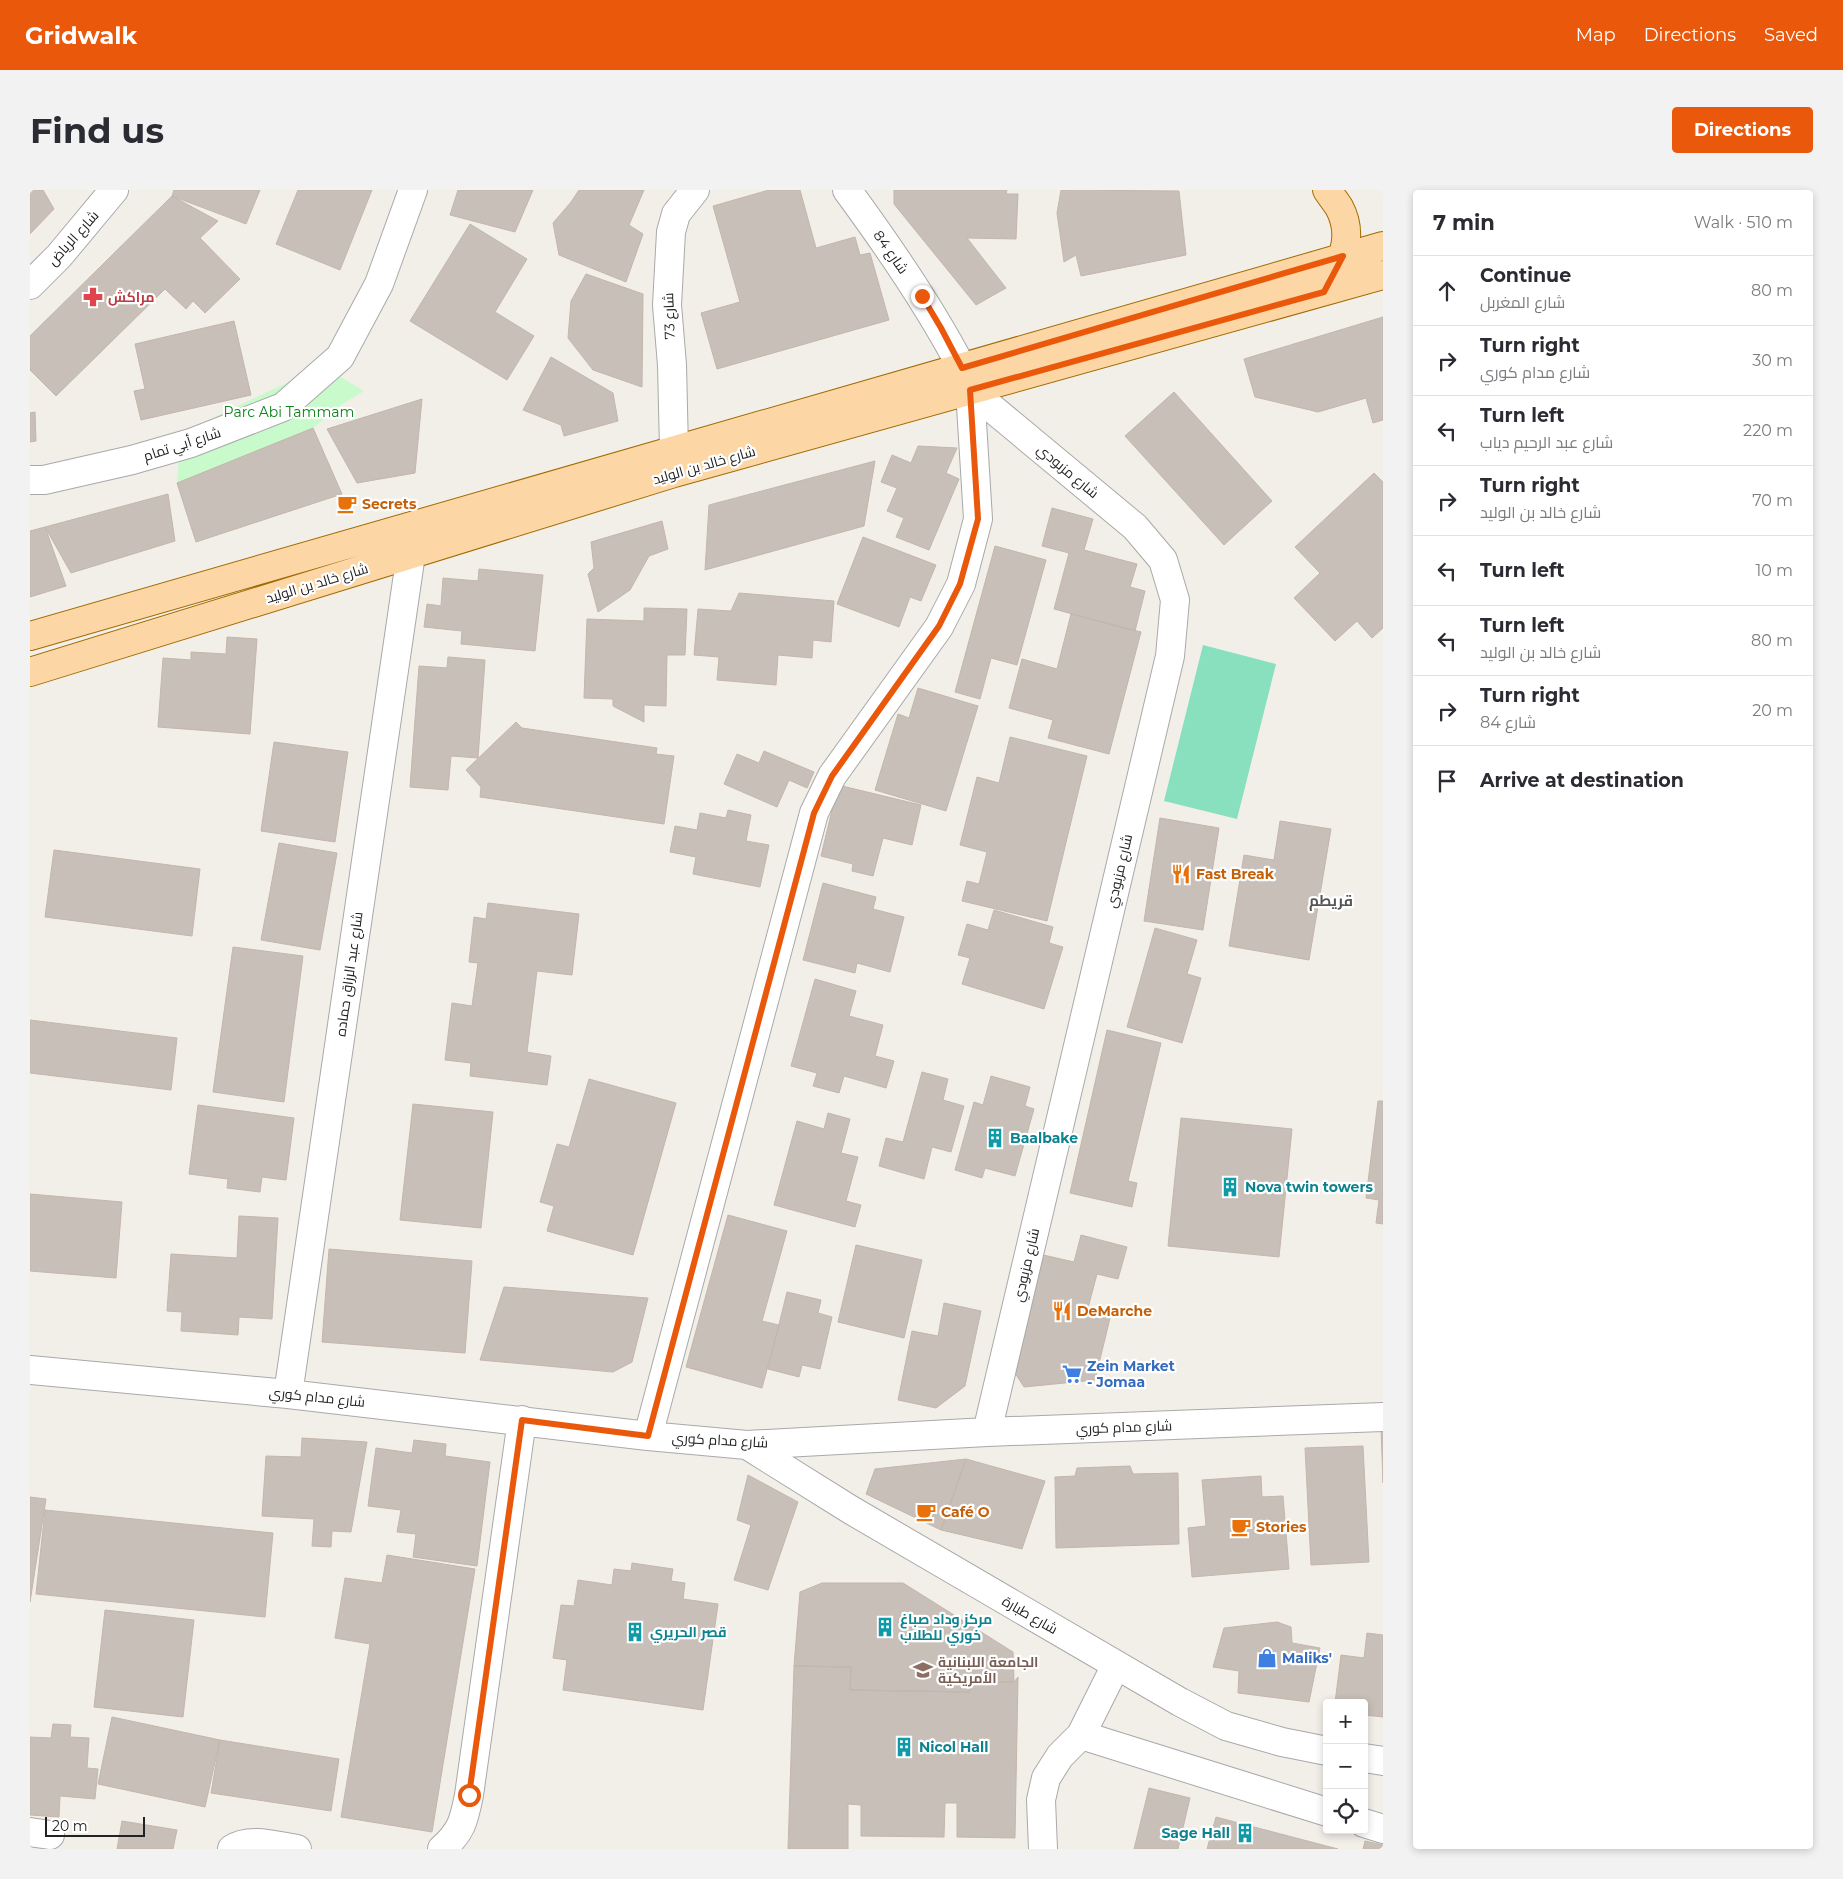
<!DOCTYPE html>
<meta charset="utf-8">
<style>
body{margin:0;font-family:Montserrat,Cairo,sans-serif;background:#f2f2f3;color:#2b2b33}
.controls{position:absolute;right:15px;bottom:15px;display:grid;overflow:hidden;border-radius:5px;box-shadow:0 2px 8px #0003}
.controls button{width:45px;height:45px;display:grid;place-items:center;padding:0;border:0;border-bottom:1px solid #e1e1e2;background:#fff;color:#2b2b33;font:25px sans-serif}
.scale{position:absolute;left:15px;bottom:12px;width:100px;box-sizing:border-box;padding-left:5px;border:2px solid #222;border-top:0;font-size:14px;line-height:18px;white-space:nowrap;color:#222;-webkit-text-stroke:4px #fff;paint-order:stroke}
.stop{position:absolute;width:15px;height:15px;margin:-11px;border:4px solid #ea580c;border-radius:50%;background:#fff}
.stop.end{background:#ea580c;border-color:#fff;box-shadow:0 1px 5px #0008}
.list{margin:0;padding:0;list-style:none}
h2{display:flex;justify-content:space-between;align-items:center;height:65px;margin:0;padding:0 20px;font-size:21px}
h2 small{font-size:16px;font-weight:400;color:#7c7c81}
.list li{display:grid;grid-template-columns:32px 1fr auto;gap:15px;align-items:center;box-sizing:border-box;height:70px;padding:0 20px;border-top:1px solid #e1e1e2}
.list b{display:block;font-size:19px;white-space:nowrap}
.list p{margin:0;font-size:16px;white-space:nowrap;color:#7c7c81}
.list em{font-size:16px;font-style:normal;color:#7c7c81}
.icon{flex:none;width:28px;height:28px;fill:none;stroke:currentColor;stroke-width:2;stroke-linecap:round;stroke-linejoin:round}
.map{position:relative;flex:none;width:1353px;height:1659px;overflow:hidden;border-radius:5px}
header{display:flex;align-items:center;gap:30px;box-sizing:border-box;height:70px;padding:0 25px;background:#ea580c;color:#fff}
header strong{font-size:24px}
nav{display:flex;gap:28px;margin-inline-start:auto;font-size:18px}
.intro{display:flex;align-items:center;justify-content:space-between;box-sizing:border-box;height:120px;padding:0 30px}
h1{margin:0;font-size:35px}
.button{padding:12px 22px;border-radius:5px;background:#ea580c;color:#fff;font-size:18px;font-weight:700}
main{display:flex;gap:30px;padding:0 30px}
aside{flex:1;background:#fff;border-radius:5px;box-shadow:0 2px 8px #0003}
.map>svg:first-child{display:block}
.park{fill:#c8facc}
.pitch{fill:#88e0be}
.building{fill:#c7bfb8;stroke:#c4b6ab}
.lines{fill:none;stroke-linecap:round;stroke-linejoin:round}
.minor-casing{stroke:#a9a9a9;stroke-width:30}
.major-casing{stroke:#a06b00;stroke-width:30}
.minor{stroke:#fff;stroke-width:28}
.major{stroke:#fcd6a4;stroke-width:28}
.route{stroke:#ea580c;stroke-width:6}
.labels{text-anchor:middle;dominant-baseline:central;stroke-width:4.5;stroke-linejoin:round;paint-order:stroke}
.street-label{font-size:14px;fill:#222;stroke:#fff}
.health-label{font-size:14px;font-weight:bold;fill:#be3a42;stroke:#fff;text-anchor:start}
.park-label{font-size:14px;fill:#0c8416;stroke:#fff}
.food-label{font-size:14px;font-weight:bold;fill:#c56008;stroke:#fff;text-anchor:start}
.culture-label{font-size:14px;font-weight:bold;fill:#0d838f;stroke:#fff;text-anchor:start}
.shop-label{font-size:14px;font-weight:bold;fill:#366cbe;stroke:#fff;text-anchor:start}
.education-label{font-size:14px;font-weight:bold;fill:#785e54;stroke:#fff;text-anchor:start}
.neighbourhood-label{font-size:15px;font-weight:bold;fill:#555;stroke:#fff}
</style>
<header>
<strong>Gridwalk</strong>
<nav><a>Map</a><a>Directions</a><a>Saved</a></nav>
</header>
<div class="intro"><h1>Find us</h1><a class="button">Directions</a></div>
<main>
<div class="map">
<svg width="1353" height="1659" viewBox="0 0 1353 1659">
<rect width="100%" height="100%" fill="#f2efe9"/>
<path class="park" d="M292 176 334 201 311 215 277 243 147 293 151 243Z"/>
<path class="pitch" d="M1173 455 1246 474 1207 629 1134 611Z"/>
<path class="building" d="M0 0H13L24 19 0 44Z
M144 0H230L216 34 142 6Z
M268 0H342L310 80 246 54Z
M428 0H503L485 42 420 25Z
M549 0H614L599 35 613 44 596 92 529 65 523 33 541 12Z
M739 0H770L786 58 825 47 830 65 840 63 859 130 687 179 671 123 710 112 683 16Z
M864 0H977L976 4H988L986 49 937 48 976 98 946 115 864 14Z
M1031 0 1149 1 1156 65 1051 86 1046 65 1034 72 1027 23Z
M142 6 188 31 170 48 210 89 175 123 163 111 156 119 135 99 26 206 0 180V146Z
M440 34 497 69 465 122 504 146 477 190 380 131Z
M556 84 613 104 612 197 563 180 538 148 541 111Z
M1353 127V230L1343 233 1336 208 1288 222 1225 207 1214 169Z
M204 131 221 205 111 230 104 201 115 199 105 154Z
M521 167 583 203 588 231 534 246 531 235 493 220Z
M1144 202 1242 311 1194 355 1095 246Z
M392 209 385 283 327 293 297 239Z
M5 222 6 251 0 252V223Z
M283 238 312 304 166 352 147 293Z
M888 256 927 258 916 283 929 289 899 360 866 347 874 328 857 321 867 298 851 292 862 265 881 273Z
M845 271 834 336 675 380 679 315Z
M1344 283 1353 292V438L1342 448 1327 431 1305 451 1264 408 1290 383 1265 357Z
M138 304 145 351 41 383 15 337Z
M1022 318 1063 329 1054 360 1107 374 1100 397 1115 401 1105 441 1024 419 1039 363 1012 356Z
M632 331 638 359 619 366 600 400 568 422 558 384 564 378 561 352Z
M15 337 36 396 0 407V341Z
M833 347 906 375 891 411 880 407 869 437 807 414Z
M965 356 1016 370 987 475 961 468 950 509 925 502Z
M449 379 513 385 505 461 431 454 432 441 394 437 397 414 411 416 413 388 448 391Z
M709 403 804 411 801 452 783 450 782 468 748 465 746 495 687 490 689 467 664 465 668 419 701 421Z
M614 418 657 419 655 465H637L636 516 614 515V532L583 516V509L554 508 557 429 614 431Z
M1041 424 1111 442 1079 564 1018 548 1023 530 979 518 992 469 1027 479Z
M197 447 227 449 220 544 128 537 133 468 161 470V462L196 464Z
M418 467 455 470 448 568 421 566 418 600 380 597 389 476 417 478Z
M888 498 948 516 916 621 845 600 868 524 879 528Z
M486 532 492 538 627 558 626 564 644 566 634 634 450 607 451 597 436 580Z
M980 547 1057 566 1017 731 932 711 937 691 949 694 957 662 930 655 947 587 969 593Z
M244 552 318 562 305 652 231 641Z
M734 561 784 582 777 598 759 590 747 617 694 594 707 564 729 573Z
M808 595 891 615 882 655 853 648 843 686 822 681 823 674 791 666Z
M698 620 721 625 716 651 739 655 730 697 663 684 666 667 640 662 645 636 667 640 670 623 696 628Z
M1130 628 1189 638 1173 740 1114 731Z
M1250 631 1301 639 1279 770 1199 756 1214 665 1244 670Z
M249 653 307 663 290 760 231 750Z
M24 660 170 679 162 746 15 727Z
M793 693 846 707 843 719 874 727 860 782 827 773 825 783 773 770Z
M458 713 549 724 542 785 507 781 497 862 521 866 517 895 440 886 441 873 415 870 422 813 442 816 448 773 439 772 444 727 456 729Z
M964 720 1023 737 1019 753 1033 757 1014 819 932 794 940 768 928 765 937 734 958 740Z
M1125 738 1167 750 1157 784 1171 788 1152 853 1097 837Z
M203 757 273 766 254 912 183 902Z
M785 789 826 801 819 826 853 835 845 866 864 871 856 898 814 886 809 903 783 896 787 883 761 876Z
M0 830 147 848 141 900 0 883Z
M1077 840 1131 853 1098 991 1107 993 1102 1017 1040 1003Z
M892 882 918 889 913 910 934 916 921 962 902 957 894 989 849 976 856 948 873 952Z
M961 886 1000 897 995 916 1004 919 985 986 955 978 952 988 925 980 944 912 953 915Z
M559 889 646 913 603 1065 517 1041 524 1016 510 1012 527 954 539 957Z
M1348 911H1353V1034L1346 1033 1349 1010 1336 1008Z
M383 914 463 922 451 1038 370 1030Z
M168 915 264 928 256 990 232 987 230 1002 197 998 198 989 159 984Z
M798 923 820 929 811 963 828 967 816 1011 831 1015 825 1037 744 1015 767 931 794 939Z
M1151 928 1262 939 1249 1067 1138 1056Z
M0 1004 92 1012 86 1088 0 1081Z
M698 1025 757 1041 732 1131 749 1135 732 1198 656 1177Z
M209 1026 248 1028 242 1129 209 1127 208 1145 151 1141 152 1122 137 1121 141 1064 207 1068Z
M1051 1045 1097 1057 1088 1089 1067 1084 1058 1118 1081 1124 1065 1190 994 1197 981 1177 1009 1064 1044 1072Z
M826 1055 892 1070 874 1148 808 1132Z
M299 1059 442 1071 435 1163 292 1152Z
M474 1097 618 1108 602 1172 583 1182 450 1170Z
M757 1102 791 1110 788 1123 802 1127 790 1179 772 1175 769 1187 738 1179Z
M914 1113 951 1121 935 1196 906 1218 868 1210 882 1141 908 1146Z
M1351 1238H1353V1293Z
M272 1248 337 1252 321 1342 302 1341 301 1357 282 1356 284 1329 232 1326 236 1266 271 1267Z
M384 1250 416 1254 415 1266 460 1272 447 1376 383 1367 386 1344 367 1342 371 1320 338 1316 346 1258 382 1263Z
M1333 1256 1339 1372 1281 1375 1275 1258Z
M936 1269 911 1340 836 1304 845 1279Z
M936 1269 1015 1291 992 1359 911 1340Z
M1100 1276 1103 1284 1148 1283 1149 1354 1026 1358 1025 1287 1045 1286 1047 1278Z
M718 1285 768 1312 738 1400 704 1390 721 1335 707 1330Z
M1231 1286 1232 1307 1253 1306 1259 1379 1162 1387 1158 1338 1176 1336 1172 1290Z
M0 1307 16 1309 0 1412Z
M15 1320 243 1343 235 1427 6 1404Z
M357 1365 445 1379 402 1642 311 1627 340 1454 305 1448 315 1388 352 1393Z
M602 1373 643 1379 641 1391 655 1393 653 1409 688 1414 673 1520 533 1500 537 1470 523 1468 531 1415 544 1416 548 1390 582 1395 584 1379 601 1381Z
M792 1393H873L983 1462 984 1492H940V1502L820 1500 821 1477 764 1476 770 1402Z
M75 1420 164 1430 153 1527 64 1517Z
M1247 1432 1261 1437 1262 1453 1290 1458 1279 1512 1208 1503 1209 1481 1183 1477 1194 1438Z
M1337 1443 1353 1445V1527L1334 1525V1513H1305L1311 1465 1334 1468Z
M764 1476 821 1477 820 1500 940 1502V1492H984L988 1487 985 1648 927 1647V1613H915L914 1647 831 1646V1615L818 1614V1659H758Z
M82 1527 190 1550 175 1617 68 1594Z
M23 1534 41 1535 40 1547 59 1548 57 1578 68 1579 65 1609 30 1606 29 1627 0 1625V1547L21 1548Z
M190 1550 309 1569 301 1621 181 1603Z
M1119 1598 1160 1608 1148 1659H1104Z
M1186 1627 1308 1659H1177Z
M92 1631 147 1640 143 1659H87Z
M1335 1651 1353 1655V1659H1333Z"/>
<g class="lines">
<defs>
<path id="minor" d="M817 0C859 57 899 115 932 178
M0 95 29 66 84 0
M940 200 1105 337 1133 370 1145 410 1140 466 957 1242
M644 259 642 175 637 115 641 42 646 24 665 0
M0 290H14L102 270 161 253 253 217 310 167 349 94 383 0
M0 1180 258 1204 618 1246 717 1255 957 1242 1353 1227
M258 1204 381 364
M618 1246 784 623 802 586 909 437 931 394 948 329 940 200
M717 1255 821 1320 1150 1512 1196 1536 1252 1552 1297 1561
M1051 1545 1297 1622
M1334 1568 1353 1571
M1334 1633 1353 1639
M0 1642 20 1645
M202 1659C220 1647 247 1656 267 1659
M412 1659C432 1641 434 1630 439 1605L492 1230
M1013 1659 1011 1610 1016 1588 1030 1566 1051 1545 1086 1475"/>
<path id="major" d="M1297 0C1301 6 1305 11 1309 17 1321 39 1317 60 1306 81
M0 446 1353 56
M0 482 644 283 1353 85"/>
</defs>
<use href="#minor" class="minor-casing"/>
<use href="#major" class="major-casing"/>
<use href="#minor" class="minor"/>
<use href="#major" class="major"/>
</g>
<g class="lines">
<path class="route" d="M439 1605 492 1230 618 1246 784 623 802 586 909 436 930 394 948 329 940 200 1294 102 1313 66 932 178 911 138 892 106"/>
</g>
<defs>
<symbol id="pharmacy-bare" viewBox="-9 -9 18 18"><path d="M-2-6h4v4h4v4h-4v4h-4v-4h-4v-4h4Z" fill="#e0444e" stroke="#fff" stroke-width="2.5" paint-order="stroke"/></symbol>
<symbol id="cafe-bare" viewBox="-9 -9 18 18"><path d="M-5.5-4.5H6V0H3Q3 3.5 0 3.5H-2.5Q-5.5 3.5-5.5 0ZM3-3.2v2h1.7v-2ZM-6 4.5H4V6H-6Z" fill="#e8710a" stroke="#fff" stroke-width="2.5" paint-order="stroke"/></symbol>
<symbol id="restaurant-bare" viewBox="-9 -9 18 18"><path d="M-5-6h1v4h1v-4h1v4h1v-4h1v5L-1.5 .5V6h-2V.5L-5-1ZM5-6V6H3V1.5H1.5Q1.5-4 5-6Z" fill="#e8710a" stroke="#fff" stroke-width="2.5" paint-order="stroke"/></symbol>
<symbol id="building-bare" viewBox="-9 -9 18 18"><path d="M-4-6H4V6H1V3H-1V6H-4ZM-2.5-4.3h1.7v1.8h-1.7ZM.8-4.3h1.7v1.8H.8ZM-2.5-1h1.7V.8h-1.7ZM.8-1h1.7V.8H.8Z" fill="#0f9aa8" stroke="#fff" stroke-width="2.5" paint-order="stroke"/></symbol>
<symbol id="supermarket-bare" viewBox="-9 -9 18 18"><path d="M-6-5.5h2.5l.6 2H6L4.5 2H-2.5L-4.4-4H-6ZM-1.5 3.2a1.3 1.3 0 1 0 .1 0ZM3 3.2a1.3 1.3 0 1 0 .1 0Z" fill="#3f7fe0" stroke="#fff" stroke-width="2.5" paint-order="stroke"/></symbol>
<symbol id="shop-bare" viewBox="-9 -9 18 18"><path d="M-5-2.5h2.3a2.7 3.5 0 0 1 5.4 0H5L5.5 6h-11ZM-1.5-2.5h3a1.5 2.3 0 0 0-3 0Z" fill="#3f7fe0" stroke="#fff" stroke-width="2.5" paint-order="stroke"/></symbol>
<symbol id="university-bare" viewBox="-9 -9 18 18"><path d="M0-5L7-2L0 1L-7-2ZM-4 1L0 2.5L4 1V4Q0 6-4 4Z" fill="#8d6e63" stroke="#fff" stroke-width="2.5" paint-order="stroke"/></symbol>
</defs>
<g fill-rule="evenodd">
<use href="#pharmacy-bare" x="49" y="93" width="28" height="28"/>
<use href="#cafe-bare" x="303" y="300" width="28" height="28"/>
<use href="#restaurant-bare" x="1137" y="670" width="28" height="28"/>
<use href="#building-bare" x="951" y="934" width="28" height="28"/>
<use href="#building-bare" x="1186" y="983" width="28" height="28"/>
<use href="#restaurant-bare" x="1018" y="1107" width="28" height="28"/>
<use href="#supermarket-bare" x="1028" y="1170" width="28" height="28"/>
<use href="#cafe-bare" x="882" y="1308" width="28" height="28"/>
<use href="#cafe-bare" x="1197" y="1323" width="28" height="28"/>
<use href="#building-bare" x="841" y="1423" width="28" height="28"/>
<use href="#building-bare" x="591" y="1428" width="28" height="28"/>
<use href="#shop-bare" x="1223" y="1454" width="28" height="28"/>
<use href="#university-bare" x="879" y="1466" width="28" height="28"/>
<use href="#building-bare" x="860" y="1543" width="28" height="28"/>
<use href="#building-bare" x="1201" y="1629" width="28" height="28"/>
</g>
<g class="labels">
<g class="street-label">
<text transform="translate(43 48) rotate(-48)">شارع الرياض</text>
<text transform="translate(861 62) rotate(55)">شارع 84</text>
<text transform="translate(639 126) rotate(-92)">شارع 73</text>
<text transform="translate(152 254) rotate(-18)">شارع أبي تمام</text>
<text transform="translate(674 275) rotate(-16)">شارع خالد بن الوليد</text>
<text transform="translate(1038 281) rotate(40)">شارع مزبودي</text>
<text transform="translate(287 393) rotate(-17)">شارع خالد بن الوليد</text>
<text transform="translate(1089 681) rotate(-77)">شارع مزبودي</text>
<text transform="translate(319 784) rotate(-82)">شارع عبد الرزاق حماده</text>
<text transform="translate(996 1075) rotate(-77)">شارع مزبودي</text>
<text transform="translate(287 1207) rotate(6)">شارع مدام كوري</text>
<text transform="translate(1094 1237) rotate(-2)">شارع مدام كوري</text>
<text transform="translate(690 1250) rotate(3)">شارع مدام كوري</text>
<text transform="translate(1000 1425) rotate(30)">شارع طبارة</text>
</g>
<g class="health-label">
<text x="78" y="107">مراكش</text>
</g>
<g class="park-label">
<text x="259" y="222">Parc Abi Tammam</text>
</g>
<g class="food-label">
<text x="332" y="314">Secrets</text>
<text x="1166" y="684">Fast Break</text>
<text x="1047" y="1121">DeMarche</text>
<text x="911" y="1322">Café O</text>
<text x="1226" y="1337">Stories</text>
</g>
<g class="culture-label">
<text x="980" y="948">Baalbake</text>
<text x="1215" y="997">Nova twin towers</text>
<text x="870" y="1429">مركز وداد صباغ<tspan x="870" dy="16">خوري للطلاب</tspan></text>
<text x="620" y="1442">قصر الحريري</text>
<text x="889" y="1557">Nicol Hall</text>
<text x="1200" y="1643" text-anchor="end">Sage Hall</text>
</g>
<g class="shop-label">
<text x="1057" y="1176">Zein Market<tspan x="1057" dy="16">- Jomaa</tspan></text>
<text x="1252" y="1468">Maliks'</text>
</g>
<g class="education-label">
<text x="908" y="1472">الجامعة اللبنانية<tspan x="908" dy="16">الأمريكية</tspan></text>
</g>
<g class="neighbourhood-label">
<text x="1301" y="710">قريطم</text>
</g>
</g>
</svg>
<div class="controls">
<button>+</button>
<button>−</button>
<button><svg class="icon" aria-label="locate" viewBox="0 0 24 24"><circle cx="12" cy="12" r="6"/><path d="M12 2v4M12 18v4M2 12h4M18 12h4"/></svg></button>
</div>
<div class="scale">20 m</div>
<div class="stop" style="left:439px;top:1605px"></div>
<div class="stop end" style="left:892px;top:106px"></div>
</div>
<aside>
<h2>7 min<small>Walk · 510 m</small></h2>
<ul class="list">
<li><svg class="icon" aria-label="ahead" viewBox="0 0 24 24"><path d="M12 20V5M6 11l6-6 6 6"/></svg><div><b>Continue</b><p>شارع المغربل</p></div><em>80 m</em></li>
<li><svg class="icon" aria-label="right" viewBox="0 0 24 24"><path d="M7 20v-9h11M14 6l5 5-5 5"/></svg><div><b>Turn right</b><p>شارع مدام كوري</p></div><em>30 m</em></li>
<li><svg class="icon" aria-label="left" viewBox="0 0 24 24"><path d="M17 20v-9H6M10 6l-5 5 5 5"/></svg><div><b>Turn left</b><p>شارع عبد الرحيم دياب</p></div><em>220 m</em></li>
<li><svg class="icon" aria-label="right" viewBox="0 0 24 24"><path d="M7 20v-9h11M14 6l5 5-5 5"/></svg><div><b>Turn right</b><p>شارع خالد بن الوليد</p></div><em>70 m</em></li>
<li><svg class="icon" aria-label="left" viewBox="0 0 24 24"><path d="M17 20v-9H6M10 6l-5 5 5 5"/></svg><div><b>Turn left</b></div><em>10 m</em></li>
<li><svg class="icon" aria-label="left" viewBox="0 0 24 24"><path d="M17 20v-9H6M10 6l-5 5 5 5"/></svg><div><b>Turn left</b><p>شارع خالد بن الوليد</p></div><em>80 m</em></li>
<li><svg class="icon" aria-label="right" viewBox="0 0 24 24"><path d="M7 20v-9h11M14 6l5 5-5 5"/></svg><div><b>Turn right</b><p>شارع 84</p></div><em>20 m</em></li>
<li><svg class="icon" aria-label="arrive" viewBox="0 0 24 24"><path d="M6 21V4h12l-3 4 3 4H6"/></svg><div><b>Arrive at destination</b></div></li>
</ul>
</aside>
</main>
